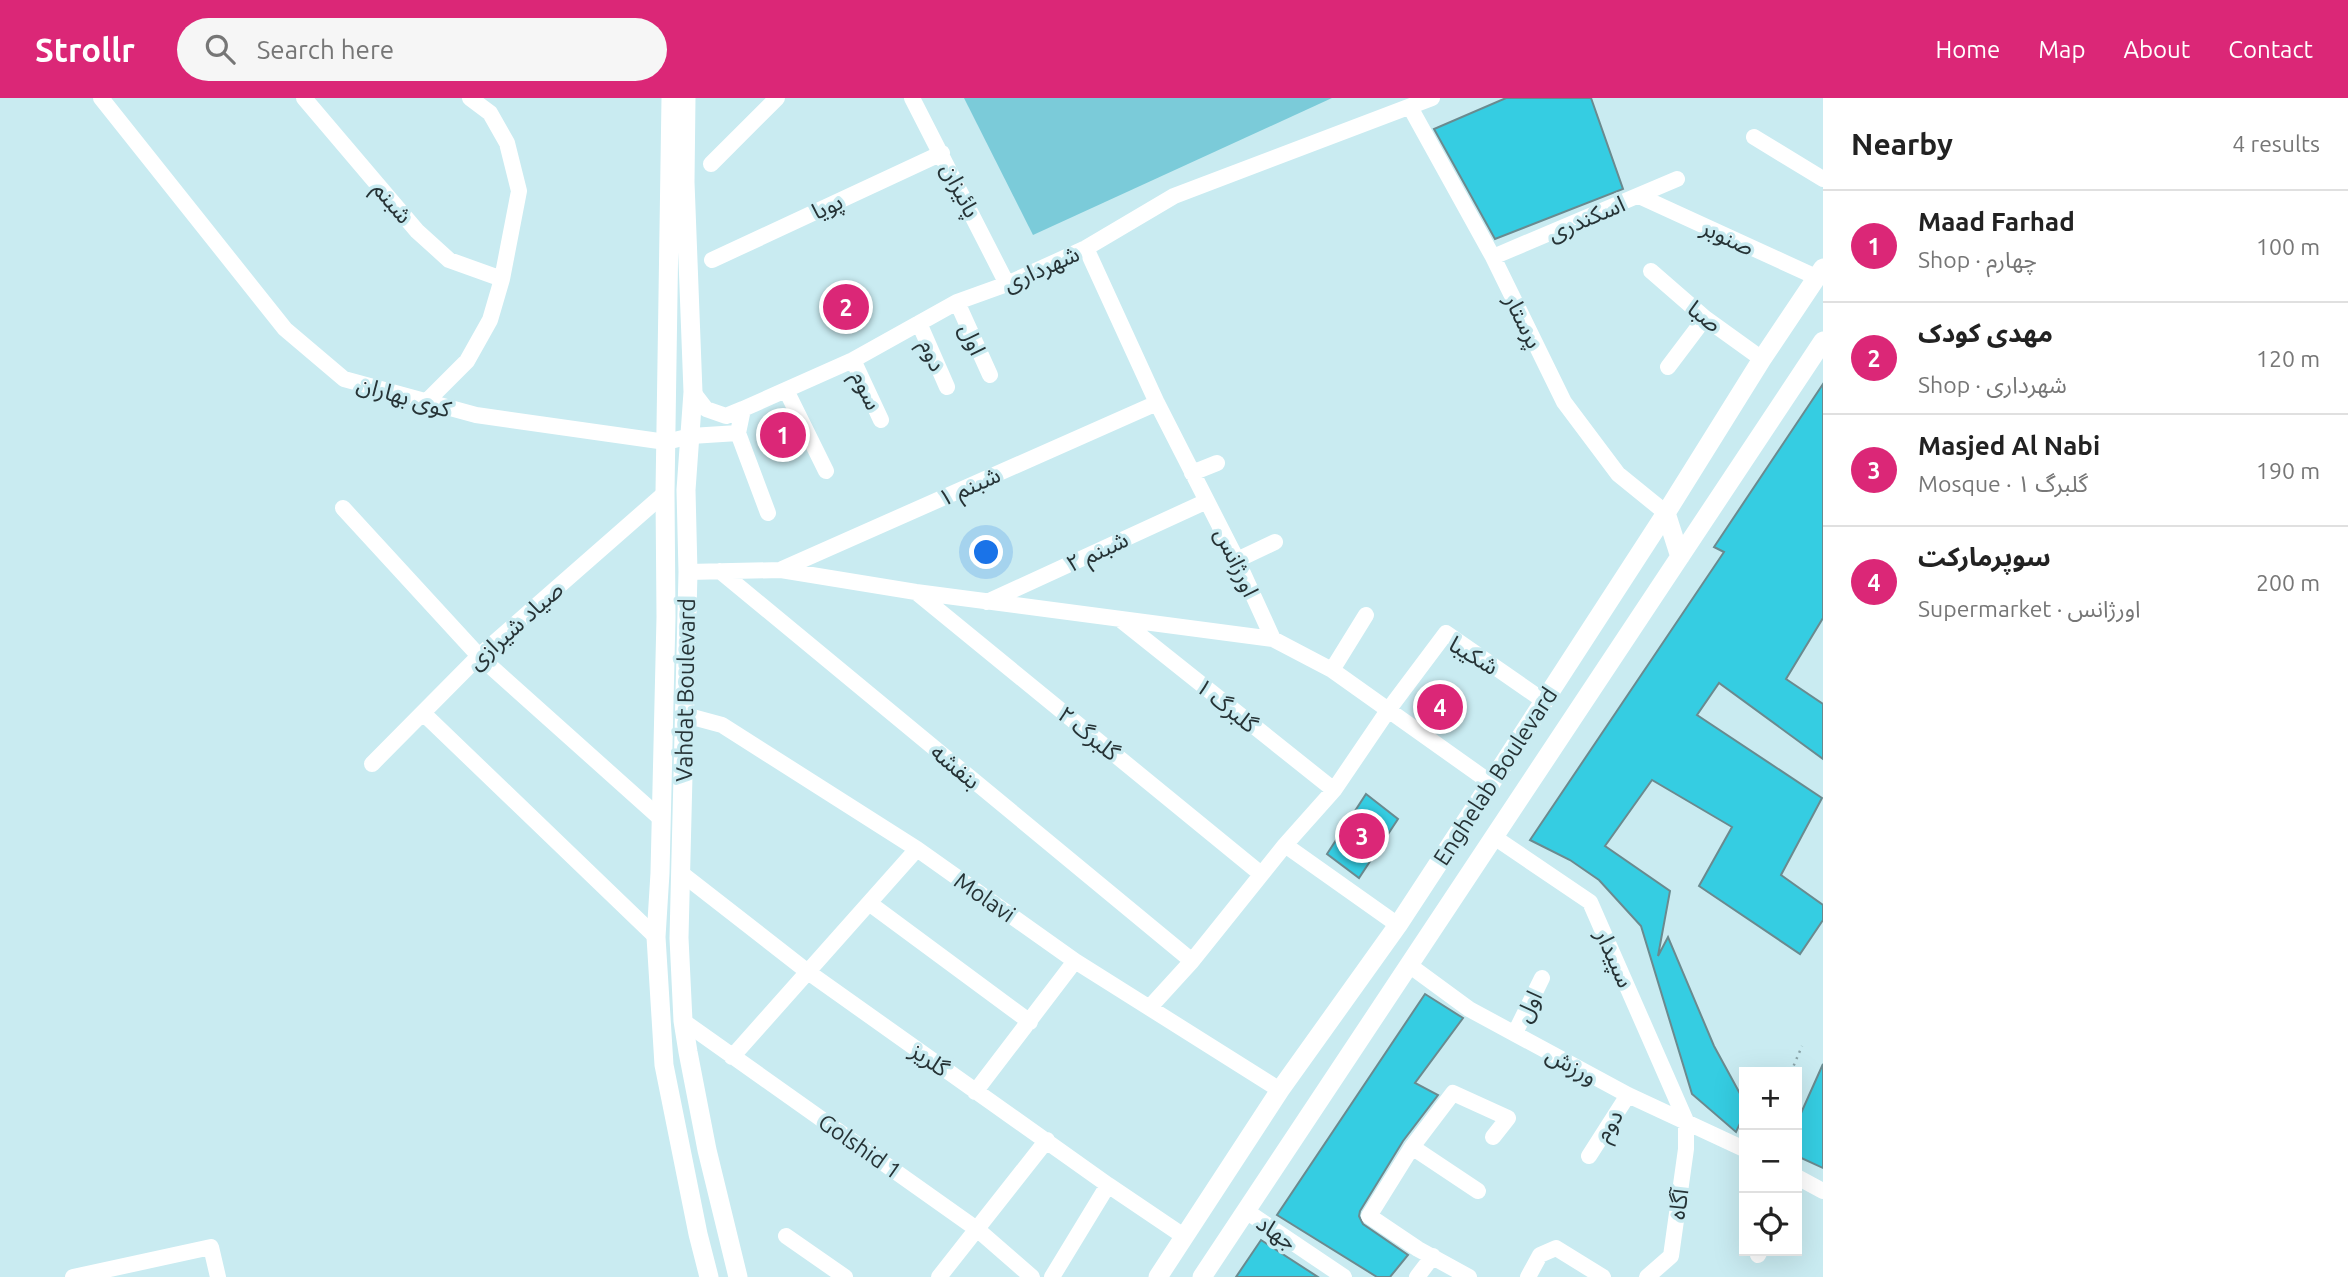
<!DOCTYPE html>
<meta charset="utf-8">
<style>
body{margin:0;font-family:Ubuntu,"Noto Sans Arabic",sans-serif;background:#f6f6f6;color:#222}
.controls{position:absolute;right:21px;bottom:21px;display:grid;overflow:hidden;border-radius:0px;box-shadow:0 7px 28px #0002}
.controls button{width:63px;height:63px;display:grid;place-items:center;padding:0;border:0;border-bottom:2px solid #e0e0e0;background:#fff;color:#222;font:35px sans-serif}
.you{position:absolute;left:987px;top:455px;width:24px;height:24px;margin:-18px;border:5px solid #fff;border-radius:50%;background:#1a73e8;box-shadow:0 0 0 10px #1a73e833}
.badge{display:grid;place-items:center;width:46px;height:46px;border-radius:50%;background:#db2777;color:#fff;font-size:23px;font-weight:700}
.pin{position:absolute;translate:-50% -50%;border:4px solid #fff;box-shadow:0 2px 7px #0006}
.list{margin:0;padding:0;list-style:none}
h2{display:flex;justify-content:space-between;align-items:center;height:91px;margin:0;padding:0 28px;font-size:30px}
h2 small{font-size:23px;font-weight:400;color:#767676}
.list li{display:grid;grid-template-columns:46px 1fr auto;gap:21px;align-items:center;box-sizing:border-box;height:112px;padding:0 28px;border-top:2px solid #e0e0e0}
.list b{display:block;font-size:26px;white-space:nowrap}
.list p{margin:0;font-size:23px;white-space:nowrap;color:#767676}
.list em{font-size:23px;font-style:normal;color:#767676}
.icon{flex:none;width:38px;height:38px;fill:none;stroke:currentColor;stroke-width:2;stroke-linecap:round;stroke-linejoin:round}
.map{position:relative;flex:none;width:1823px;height:1179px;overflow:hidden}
header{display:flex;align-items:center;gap:42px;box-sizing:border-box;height:98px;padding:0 35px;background:#db2777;color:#fff}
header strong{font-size:33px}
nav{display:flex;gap:38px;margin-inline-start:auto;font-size:24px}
.search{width:490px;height:63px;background:#f6f6f6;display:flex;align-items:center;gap:18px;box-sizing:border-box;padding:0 24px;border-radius:38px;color:#767676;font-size:26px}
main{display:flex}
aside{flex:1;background:#fff}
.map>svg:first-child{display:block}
.green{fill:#7bcbd9}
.building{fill:#35cde2;stroke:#6a8a8f;stroke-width:2}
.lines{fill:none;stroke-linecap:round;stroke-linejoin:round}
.path{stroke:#8aa4a9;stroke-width:2.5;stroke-dasharray:2 5;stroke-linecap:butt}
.minor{stroke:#fff;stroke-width:16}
.major{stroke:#fff;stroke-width:19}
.labels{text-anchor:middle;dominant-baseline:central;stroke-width:7;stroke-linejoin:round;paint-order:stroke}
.street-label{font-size:23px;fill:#263336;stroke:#c9ebf1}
</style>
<header>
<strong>Strollr</strong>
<div class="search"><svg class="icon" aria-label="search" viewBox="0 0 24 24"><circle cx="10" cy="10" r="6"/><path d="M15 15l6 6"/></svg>Search here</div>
<nav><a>Home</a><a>Map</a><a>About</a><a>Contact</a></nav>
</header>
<main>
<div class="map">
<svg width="1823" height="1179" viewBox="0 0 1823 1179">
<rect width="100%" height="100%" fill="#c9ebf1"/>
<path class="green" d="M964 0H1332L1033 137Z"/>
<path class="building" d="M1506 0H1591L1623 91 1495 141 1434 31Z
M1823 286V520L1786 581 1823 606V661L1719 585 1697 617 1822 700 1781 777 1823 807V822L1800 856 1699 788 1732 729 1652 682 1605 748 1670 793 1658 858 1668 839 1714 948 1744 1003V1017L1736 1034 1692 996 1641 828 1599 782 1570 762 1530 742 1724 454 1714 449Z
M1366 696 1398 721 1359 780 1327 756Z
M1425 896 1463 920 1415 985 1438 997 1403 1043 1360 1113 1359 1118 1363 1126 1408 1157 1390 1179H1377L1277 1117Z
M1823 966V1070L1797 1058V1024Z
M1261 1142 1318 1179H1236Z"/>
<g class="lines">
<path class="path" d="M1791 974 1802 948"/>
<path class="minor" d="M101 0 285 231 344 281 476 317 666 344 691 338 738 335 743 311 853 262 957 204 1007 186 1086 150 1174 98 1432 0
M304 0 417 133 449 162 502 181
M912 0 1007 186
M1410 9 1493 159 1564 304 1618 376 1666 415
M1754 39 1823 81
M711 66 777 0
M1639 98 1816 179
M1086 150 1157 305 1237 462 1273 541 1332 572 1491 685
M1493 159 1677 81
M712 162 942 55
M1651 173 1705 220 1762 261
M957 204 990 277
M919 225 947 289
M853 262 881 322
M1668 269 1705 220
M786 292 826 373
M693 294 706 311 726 318 743 311
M425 305 467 263 490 222 502 181 519 93 507 45 490 15 470 0
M738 335 768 415
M1192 375 1217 365
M343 410 479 558 660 720
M1237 462 1275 444
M782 471 1157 305
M720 473 1192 863
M688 474 781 472 916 494 1273 541
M916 494 1261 776
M987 504 1207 403
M1122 523 1334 692
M1332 572 1366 517
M423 615 656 839
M685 617 722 627 917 751 1075 863 1280 992
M372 666 479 558 665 395
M1494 739 1590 804 1686 1023V1051L1671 1158 1647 1179
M1285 747 1398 827
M681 775 808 874 1108 1087 1185 1139
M869 805 1030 924
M1409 867 1469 911 1628 997 1744 1051
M1150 909 1192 863 1285 747 1334 692 1389 611 1446 535 1544 603
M683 923 978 1132 1032 1179
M1515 935 1542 880
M732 959 917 751
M975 994 1075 863
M1412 1049 1478 1093
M1589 1058 1628 997
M1797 1079 1823 1093
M1246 1113 1344 1179
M786 1138 845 1179
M1758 1157 1760 1153
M73 1179 211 1149 218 1179
M939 1179 1047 1042
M1052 1179 1108 1087
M1417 1179 1433 1158
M1469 1179 1418 1151 1369 1118 1412 1049 1453 995 1508 1020 1493 1039
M1528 1179 1540 1157 1556 1150 1603 1179"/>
<path class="major" d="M671 0 665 395 666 519 660 775 656 839 664 967 698 1136 709 1179
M686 0 685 84 693 294 686 392 688 474 679 840 683 923 688 954 707 1052 738 1179
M1666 415 1680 459
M1158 1179 1280 992 1398 827 1491 685 1666 415 1762 261 1823 170
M1202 1179 1823 243"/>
</g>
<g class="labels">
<g class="street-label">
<text transform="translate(961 92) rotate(63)">پائیزان</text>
<text transform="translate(393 104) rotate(50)">شبنم</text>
<text transform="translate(827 108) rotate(-25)">پویا</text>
<text transform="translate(1586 120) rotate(-23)">اسکندری</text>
<text transform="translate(1728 139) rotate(25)">صنوبر</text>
<text transform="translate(1041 170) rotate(-24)">شهرداری</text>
<text transform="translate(1705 218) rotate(38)">صبا</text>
<text transform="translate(1524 223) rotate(64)">پرستار</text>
<text transform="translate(973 241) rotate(66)">اول</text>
<text transform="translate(933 257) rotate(66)">دوم</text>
<text transform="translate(867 292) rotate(65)">سوم</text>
<text transform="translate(404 298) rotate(16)">کوی بهاران</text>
<text transform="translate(969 388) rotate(-24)">شبنم ۱</text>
<text transform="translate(1097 453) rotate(-25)">شبنم ۲</text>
<text transform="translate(1237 464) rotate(65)">اورژانس</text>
<text transform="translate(515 527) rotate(-42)">صیاد شیرازی</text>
<text transform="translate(1474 557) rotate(31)">شکیبا</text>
<text transform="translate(685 592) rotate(-89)">Vahdat Boulevard</text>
<text transform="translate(1227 607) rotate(39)">گلبرگ ۱</text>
<text transform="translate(1089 635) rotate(39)">گلبرگ ۲</text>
<text transform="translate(956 668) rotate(40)">بنفشه</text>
<text transform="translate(1495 678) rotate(-57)">Enghelab Boulevard</text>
<text transform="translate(985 799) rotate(35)">Molavi</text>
<text transform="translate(1615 860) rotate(66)">سپیدار</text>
<text transform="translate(1528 908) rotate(-64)">اول</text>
<text transform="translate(930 961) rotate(35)">گلریز</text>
<text transform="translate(1572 967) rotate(29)">ورزش</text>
<text transform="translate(1608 1027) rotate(-58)">دوم</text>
<text transform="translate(860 1048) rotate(35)">Golshid 1</text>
<text transform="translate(1678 1106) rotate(-82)">آگاه</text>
<text transform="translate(1277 1134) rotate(34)">جهاد</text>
</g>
</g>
</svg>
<div class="controls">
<button>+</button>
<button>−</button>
<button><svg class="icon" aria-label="locate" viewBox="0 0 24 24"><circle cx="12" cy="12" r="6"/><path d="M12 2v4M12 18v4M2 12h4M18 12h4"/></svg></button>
</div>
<div class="you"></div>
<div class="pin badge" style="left:783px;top:337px">1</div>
<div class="pin badge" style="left:846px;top:209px">2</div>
<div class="pin badge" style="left:1362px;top:738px">3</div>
<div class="pin badge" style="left:1440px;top:609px">4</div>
</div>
<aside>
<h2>Nearby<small>4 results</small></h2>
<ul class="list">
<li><span class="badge">1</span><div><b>Maad Farhad</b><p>Shop · چهارم</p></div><em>100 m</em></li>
<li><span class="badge">2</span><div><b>مهدی کودک</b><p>Shop · شهرداری</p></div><em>120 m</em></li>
<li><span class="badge">3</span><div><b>Masjed Al Nabi</b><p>Mosque · گلبرگ ۱</p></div><em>190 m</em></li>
<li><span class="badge">4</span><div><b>سوپرمارکت</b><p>Supermarket · اورژانس</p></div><em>200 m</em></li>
</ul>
</aside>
</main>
